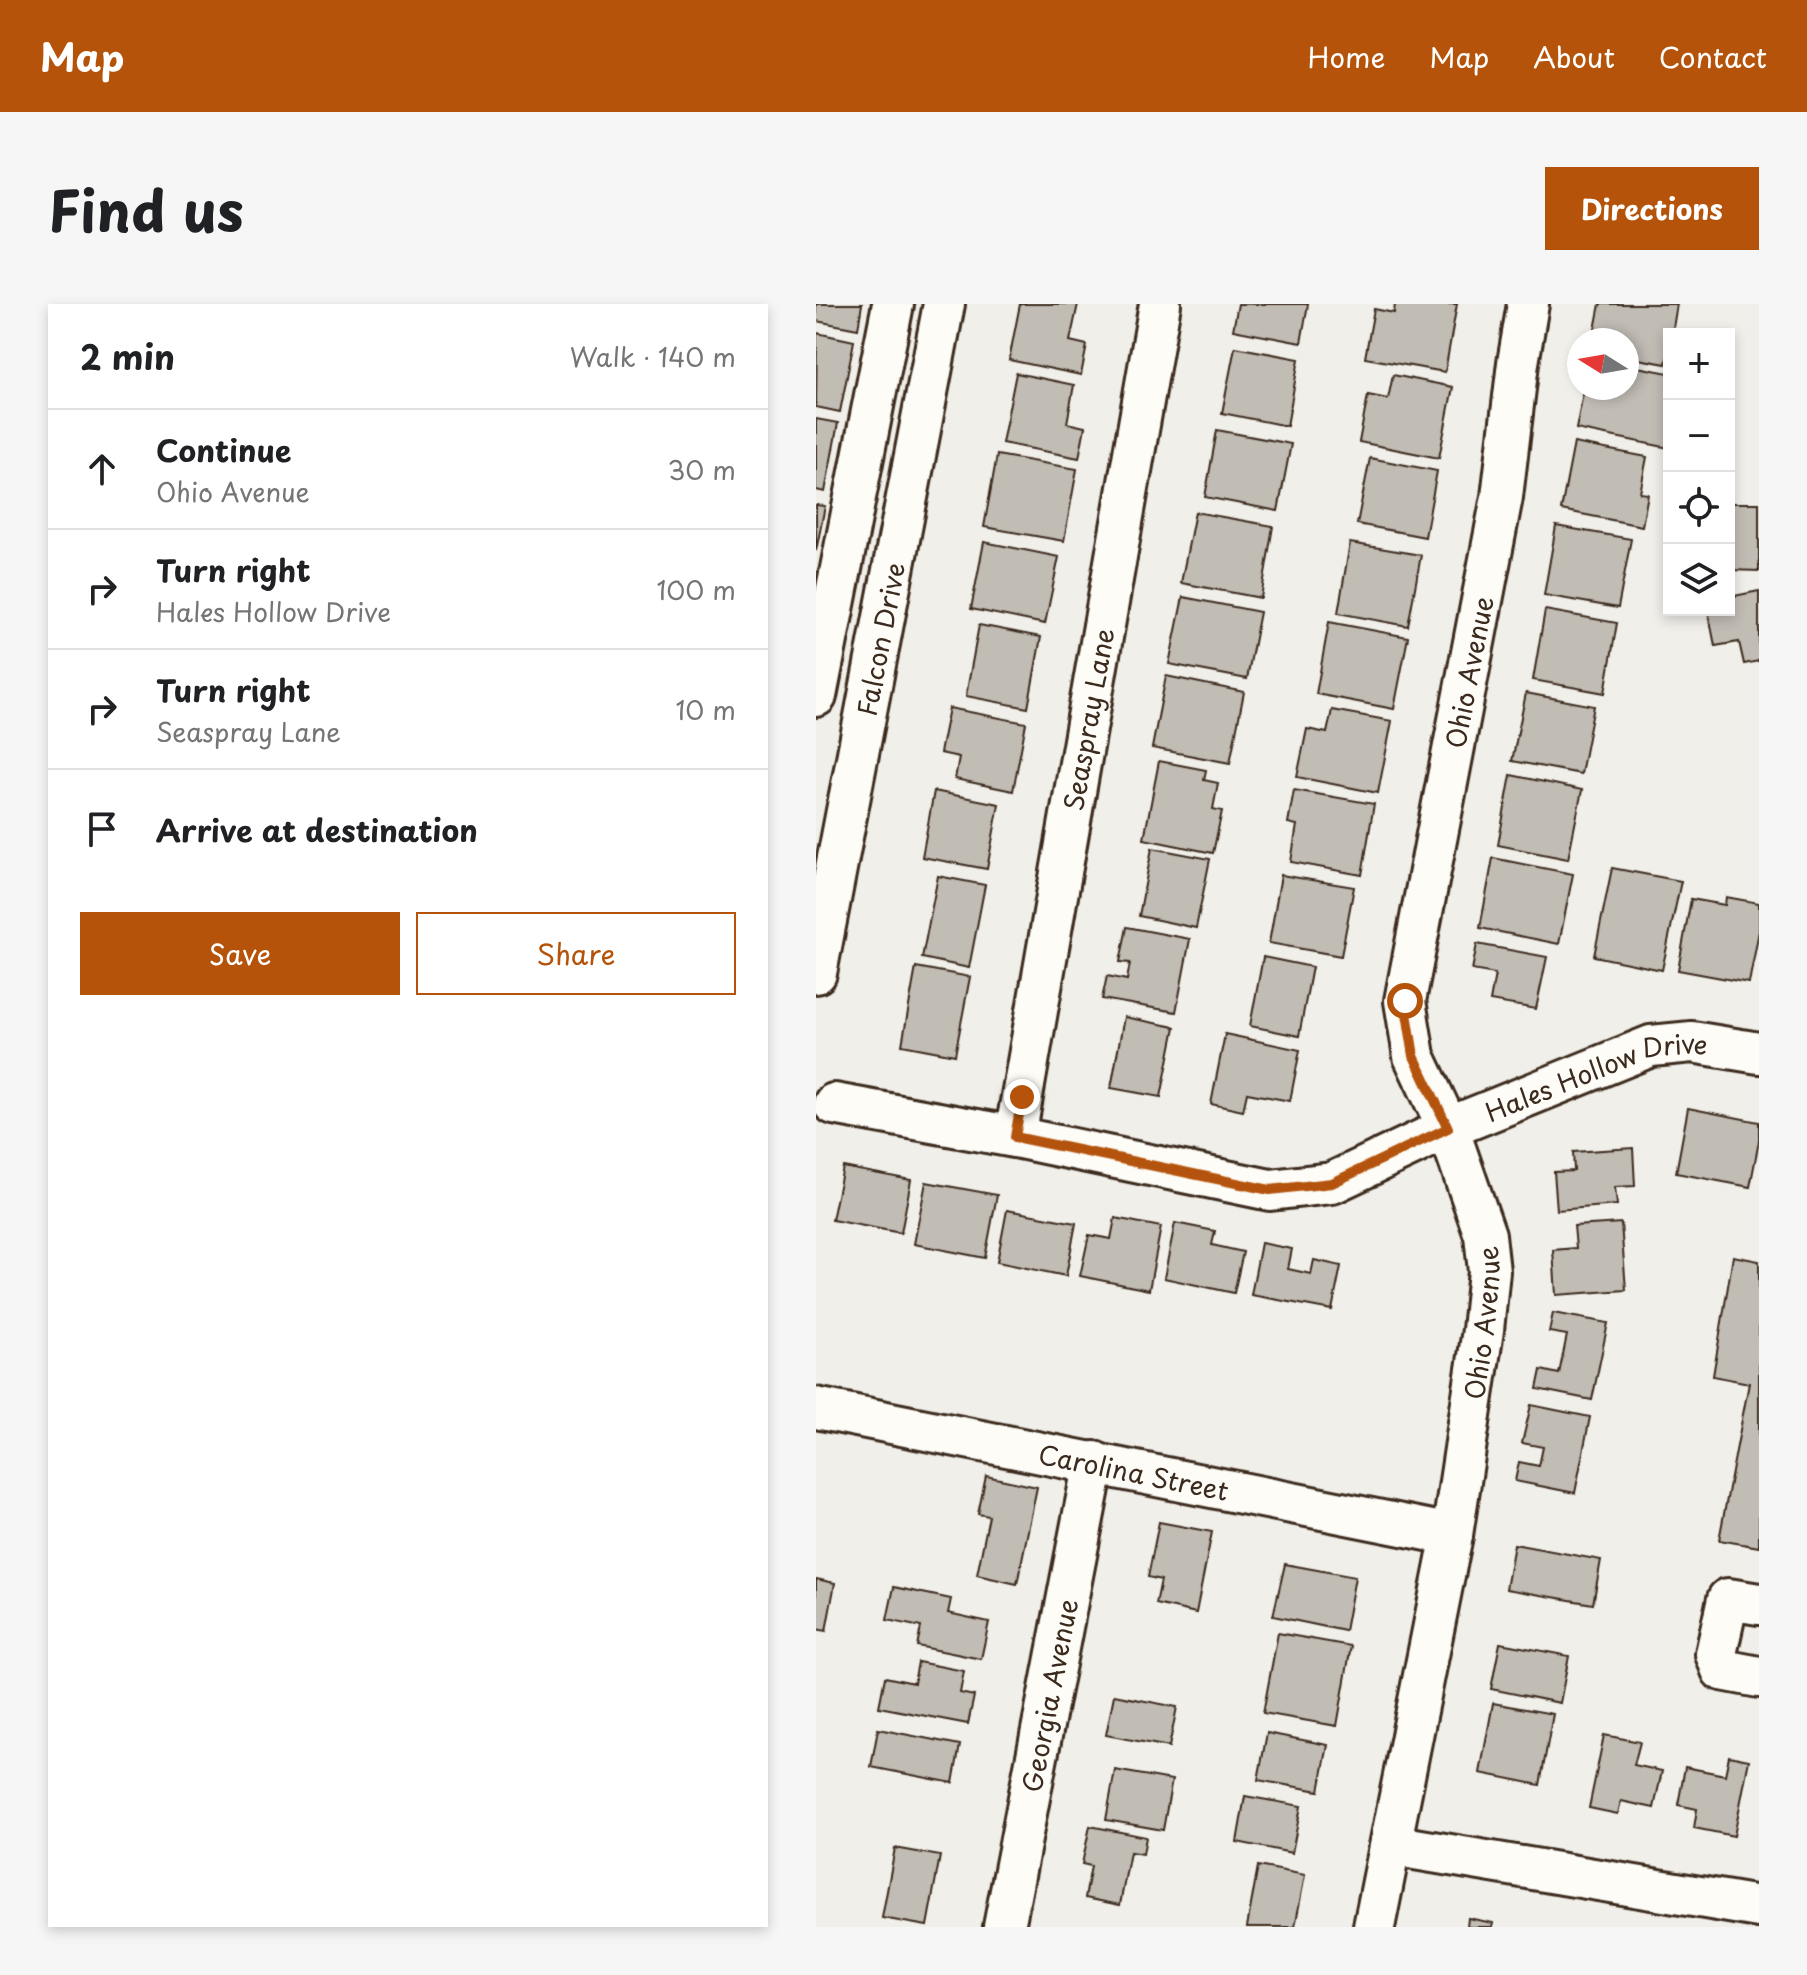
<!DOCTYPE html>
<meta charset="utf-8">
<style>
body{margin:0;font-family:"Playpen Sans",sans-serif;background:#f6f6f6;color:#202124}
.controls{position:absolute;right:24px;top:24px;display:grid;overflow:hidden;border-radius:0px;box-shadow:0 4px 12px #0003}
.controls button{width:72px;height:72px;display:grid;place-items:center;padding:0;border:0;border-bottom:2px solid #e0e0e0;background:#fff;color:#202124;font:40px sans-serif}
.compass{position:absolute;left:751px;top:24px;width:72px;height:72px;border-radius:50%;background:#fff;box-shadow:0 4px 12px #0003;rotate:281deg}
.stop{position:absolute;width:24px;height:24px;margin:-18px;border:6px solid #b45309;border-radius:50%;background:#fff}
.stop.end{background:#b45309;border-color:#fff;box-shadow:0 2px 8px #0008}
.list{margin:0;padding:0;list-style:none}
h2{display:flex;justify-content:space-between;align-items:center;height:104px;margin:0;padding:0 32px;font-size:34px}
h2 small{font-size:26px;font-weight:400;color:#757577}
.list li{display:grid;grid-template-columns:52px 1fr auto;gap:24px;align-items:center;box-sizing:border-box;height:120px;padding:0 32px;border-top:2px solid #e0e0e0}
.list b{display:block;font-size:30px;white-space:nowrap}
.list p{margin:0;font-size:26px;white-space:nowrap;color:#757577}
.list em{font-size:26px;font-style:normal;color:#757577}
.actions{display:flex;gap:16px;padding:24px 32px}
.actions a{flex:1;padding:18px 0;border:2px solid #b45309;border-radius:0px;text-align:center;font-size:28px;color:#b45309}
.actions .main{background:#b45309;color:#fff}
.icon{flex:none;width:44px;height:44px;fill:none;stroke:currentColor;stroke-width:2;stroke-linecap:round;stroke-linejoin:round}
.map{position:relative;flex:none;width:943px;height:1623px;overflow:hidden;border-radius:0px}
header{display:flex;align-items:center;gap:48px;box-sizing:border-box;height:112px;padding:0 40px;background:#b45309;color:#fff}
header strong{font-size:38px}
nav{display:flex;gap:44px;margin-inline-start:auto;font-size:28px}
.intro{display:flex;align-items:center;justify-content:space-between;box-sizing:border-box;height:192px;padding:0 48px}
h1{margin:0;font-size:56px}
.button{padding:20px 36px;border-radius:0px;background:#b45309;color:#fff;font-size:28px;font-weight:700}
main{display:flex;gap:48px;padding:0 48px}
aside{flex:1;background:#fff;border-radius:0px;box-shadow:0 4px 12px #0003}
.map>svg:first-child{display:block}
.building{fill:#c1bcb4;stroke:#3b2a1e;stroke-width:2}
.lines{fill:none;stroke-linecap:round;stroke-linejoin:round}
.minor-casing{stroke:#3b2a1e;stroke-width:46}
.minor{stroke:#fdfcf7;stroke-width:40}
.route{stroke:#b45309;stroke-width:10}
.labels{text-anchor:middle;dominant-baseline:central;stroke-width:6;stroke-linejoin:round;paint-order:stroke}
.street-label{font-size:26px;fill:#3b2a1e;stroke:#fdfcf7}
</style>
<header>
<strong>Map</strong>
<nav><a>Home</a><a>Map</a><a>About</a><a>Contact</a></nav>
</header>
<div class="intro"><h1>Find us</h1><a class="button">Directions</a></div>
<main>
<aside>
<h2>2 min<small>Walk · 140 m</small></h2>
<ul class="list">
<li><svg class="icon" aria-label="ahead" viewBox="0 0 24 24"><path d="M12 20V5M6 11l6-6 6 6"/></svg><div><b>Continue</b><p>Ohio Avenue</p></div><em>30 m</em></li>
<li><svg class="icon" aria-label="right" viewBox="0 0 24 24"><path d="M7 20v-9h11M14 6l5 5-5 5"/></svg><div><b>Turn right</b><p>Hales Hollow Drive</p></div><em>100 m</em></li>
<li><svg class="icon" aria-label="right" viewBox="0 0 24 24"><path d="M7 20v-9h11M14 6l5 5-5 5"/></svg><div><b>Turn right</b><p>Seaspray Lane</p></div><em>10 m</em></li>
<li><svg class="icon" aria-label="arrive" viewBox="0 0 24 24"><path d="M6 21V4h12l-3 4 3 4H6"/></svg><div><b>Arrive at destination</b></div></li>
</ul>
<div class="actions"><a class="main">Save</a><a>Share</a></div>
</aside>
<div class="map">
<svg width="943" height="1623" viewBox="0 0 943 1623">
<rect width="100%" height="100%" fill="#f1efea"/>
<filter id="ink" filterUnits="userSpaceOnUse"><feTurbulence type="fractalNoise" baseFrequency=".0125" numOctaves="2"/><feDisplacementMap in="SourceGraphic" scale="16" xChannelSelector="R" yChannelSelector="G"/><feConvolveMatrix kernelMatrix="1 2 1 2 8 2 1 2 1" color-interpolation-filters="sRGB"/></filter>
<g filter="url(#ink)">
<path class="building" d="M0 0H46L42 25 0 17Z
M204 0H262L254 37 271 41 265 71 193 56Z
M422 0H492L485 39 417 26Z
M579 0H641L629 68 549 54 558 5 578 9Z
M784 0H861L856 30H853V45L850 60 811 53V36H777Z
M1 29 38 37 24 108 0 103Z
M419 43 483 55 471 122 406 109Z
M811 61 853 69V144L760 125 768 84H811Z
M200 69 258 81 251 119 269 123 263 154 186 139Z
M577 71 637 83 623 154 543 138 552 91 572 95Z
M0 115 22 119 9 188 0 186Z
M401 126 475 140 462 207 389 193Z
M758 139 831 153 824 189 832 190 826 222 745 206Z
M181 151 261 165 248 237 168 223Z
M554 154 621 167 609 233 541 220Z
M913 199H943V267L913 266Z
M0 201 9 202 0 247Z
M379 208 457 222 445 294 365 279Z
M740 222 815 235 802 304 728 291Z
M168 238 243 253 229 320 155 305Z
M534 239 605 251 592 322 522 309Z
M943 287V357L928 360 923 338 899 342 892 306H913V293Z
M367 293 444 308 431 375 353 360Z
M729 306 801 319 789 389 717 376Z
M513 318 592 333 578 405 500 390Z
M163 321 225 333 212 404 150 392Z
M350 372 428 388 414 459 336 444Z
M710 389 778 402 765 470 696 457Z
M133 404 210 419 197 487 139 475 143 453 124 449Z
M516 406 576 417 562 489 481 473 491 425 511 429Z
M343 457 390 466 388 476 402 479 397 505 406 507 397 549 328 535Z
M695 471 766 486 752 555 682 541Z
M478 486 558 500 546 571 475 558 481 521 472 519Z
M118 487 183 500 171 565 106 553Z
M336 544 394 555 380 624 323 612Z
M677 554 757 570 743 640 664 624Z
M796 564 865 577 846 666 778 652Z
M465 571 538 583 525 652 453 639Z
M122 572 169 581 153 664 106 654Z
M910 593 943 599V627L933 679 862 666 875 595 909 601Z
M311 623 374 635 360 708 286 695 291 672 311 676 314 659 304 658Z
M661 640 731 653 720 705 674 697 679 670 656 666Z
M447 653 496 663 483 732 434 722Z
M100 663 154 673 139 751 86 741Z
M308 713 359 723 345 793 295 784Z
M409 730 484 746 474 797 431 789 427 807 395 800Z
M872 804 943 818V837L934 883 860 869Z
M817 844 819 882 799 883 801 901 741 906 738 868 758 867 757 848Z
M27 863 95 876 85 929 16 916Z
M110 878 181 891 169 954 98 940Z
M191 906 260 919 250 972 181 958Z
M299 914 345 923 333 986 264 972 273 931 295 935Z
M359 919 399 927 396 941 427 948 418 989 348 974Z
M805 919 810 986 740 991 737 946 760 944 758 922Z
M445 939 476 945 472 965 495 970 498 956 525 962 516 1006 435 991Z
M917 952 943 957V1243L903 1236 933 1079 897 1072Z
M737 1009 792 1019 776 1096 721 1085 725 1066 743 1070 751 1031 733 1028Z
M715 1101 774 1113 759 1189 699 1177 703 1158 723 1162 727 1143 706 1139Z
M170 1172 221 1183 201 1280 161 1271 173 1212 162 1210Z
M343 1218 396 1228 380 1309 340 1300 345 1276 332 1273Z
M698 1240 785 1256 777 1300 690 1285Z
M469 1260 539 1273 529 1327 457 1312Z
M0 1275 19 1279 10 1327 0 1325Z
M78 1283 135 1295 132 1309 173 1318 165 1355 101 1342 105 1323 71 1316Z
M462 1329 535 1342 521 1422 447 1409Z
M684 1339 753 1352 744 1399 675 1385Z
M102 1358 148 1367 144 1389 158 1392 152 1420 63 1403 69 1373 98 1379Z
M298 1391 361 1403 353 1443 290 1431Z
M677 1399 737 1410 724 1481 664 1469Z
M62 1425 144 1441 137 1479 55 1463Z
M451 1429 512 1441 503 1487 442 1476Z
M788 1431 824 1438 818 1461 846 1467 838 1504 805 1497 802 1510 773 1504Z
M913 1452 933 1456 918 1532 878 1524 881 1505 862 1501 869 1463 909 1471Z
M299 1466 356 1476 347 1526 290 1516Z
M429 1492 485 1502 476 1549 421 1538Z
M274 1522 330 1533 327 1550 314 1548 304 1601 269 1594 275 1562 266 1560Z
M79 1544 124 1552 111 1622 66 1614Z
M442 1562 489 1571 479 1623H431Z
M652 1614 677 1619 676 1623H651Z"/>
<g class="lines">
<defs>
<g id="minor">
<path d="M0 392 77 0"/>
<path id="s1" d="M0 669 128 0"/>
<path id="s2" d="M18 800 199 833 454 886 516 879 632 824 835 742 876 738 943 749"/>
<path id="s3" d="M199 833 344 0"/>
<path id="s4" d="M0 1104 636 1231"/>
<path d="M943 1300 912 1295 900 1350 906 1366 943 1373"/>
<path d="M575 1541 943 1603"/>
<path id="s5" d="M188 1623 278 1158"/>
<path id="s6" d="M558 1623 636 1231 667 1026 673 967 669 931 632 824 598 752 589 697 686 193 702 59 712 0"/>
</g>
</defs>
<use href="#minor" class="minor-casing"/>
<use href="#minor" class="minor"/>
</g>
</g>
<g class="lines" filter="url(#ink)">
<path class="route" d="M206 793 199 833 454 886 516 879 632 824 598 752 589 697"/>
</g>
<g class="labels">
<g class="street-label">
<text stroke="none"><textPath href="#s1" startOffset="340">Falcon Drive</textPath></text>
<text stroke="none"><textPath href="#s6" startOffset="1286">Ohio Avenue</textPath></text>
<text stroke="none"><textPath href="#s3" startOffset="424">Seaspray Lane</textPath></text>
<text stroke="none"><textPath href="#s2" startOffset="794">Hales Hollow Drive</textPath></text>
<text stroke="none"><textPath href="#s6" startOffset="614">Ohio Avenue</textPath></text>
<text stroke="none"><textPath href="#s4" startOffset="324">Carolina Street</textPath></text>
<text stroke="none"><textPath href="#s5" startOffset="236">Georgia Avenue</textPath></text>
</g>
</g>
</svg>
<div class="controls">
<button>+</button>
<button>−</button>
<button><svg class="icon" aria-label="locate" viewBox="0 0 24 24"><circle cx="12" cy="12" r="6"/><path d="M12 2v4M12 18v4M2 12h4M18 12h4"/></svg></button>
<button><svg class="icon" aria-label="layers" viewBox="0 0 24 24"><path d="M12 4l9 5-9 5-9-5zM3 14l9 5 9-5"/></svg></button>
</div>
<svg class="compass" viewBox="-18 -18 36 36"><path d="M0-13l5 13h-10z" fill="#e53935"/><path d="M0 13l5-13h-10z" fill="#757577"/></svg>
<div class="stop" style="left:589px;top:697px"></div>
<div class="stop end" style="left:206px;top:793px"></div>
</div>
</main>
